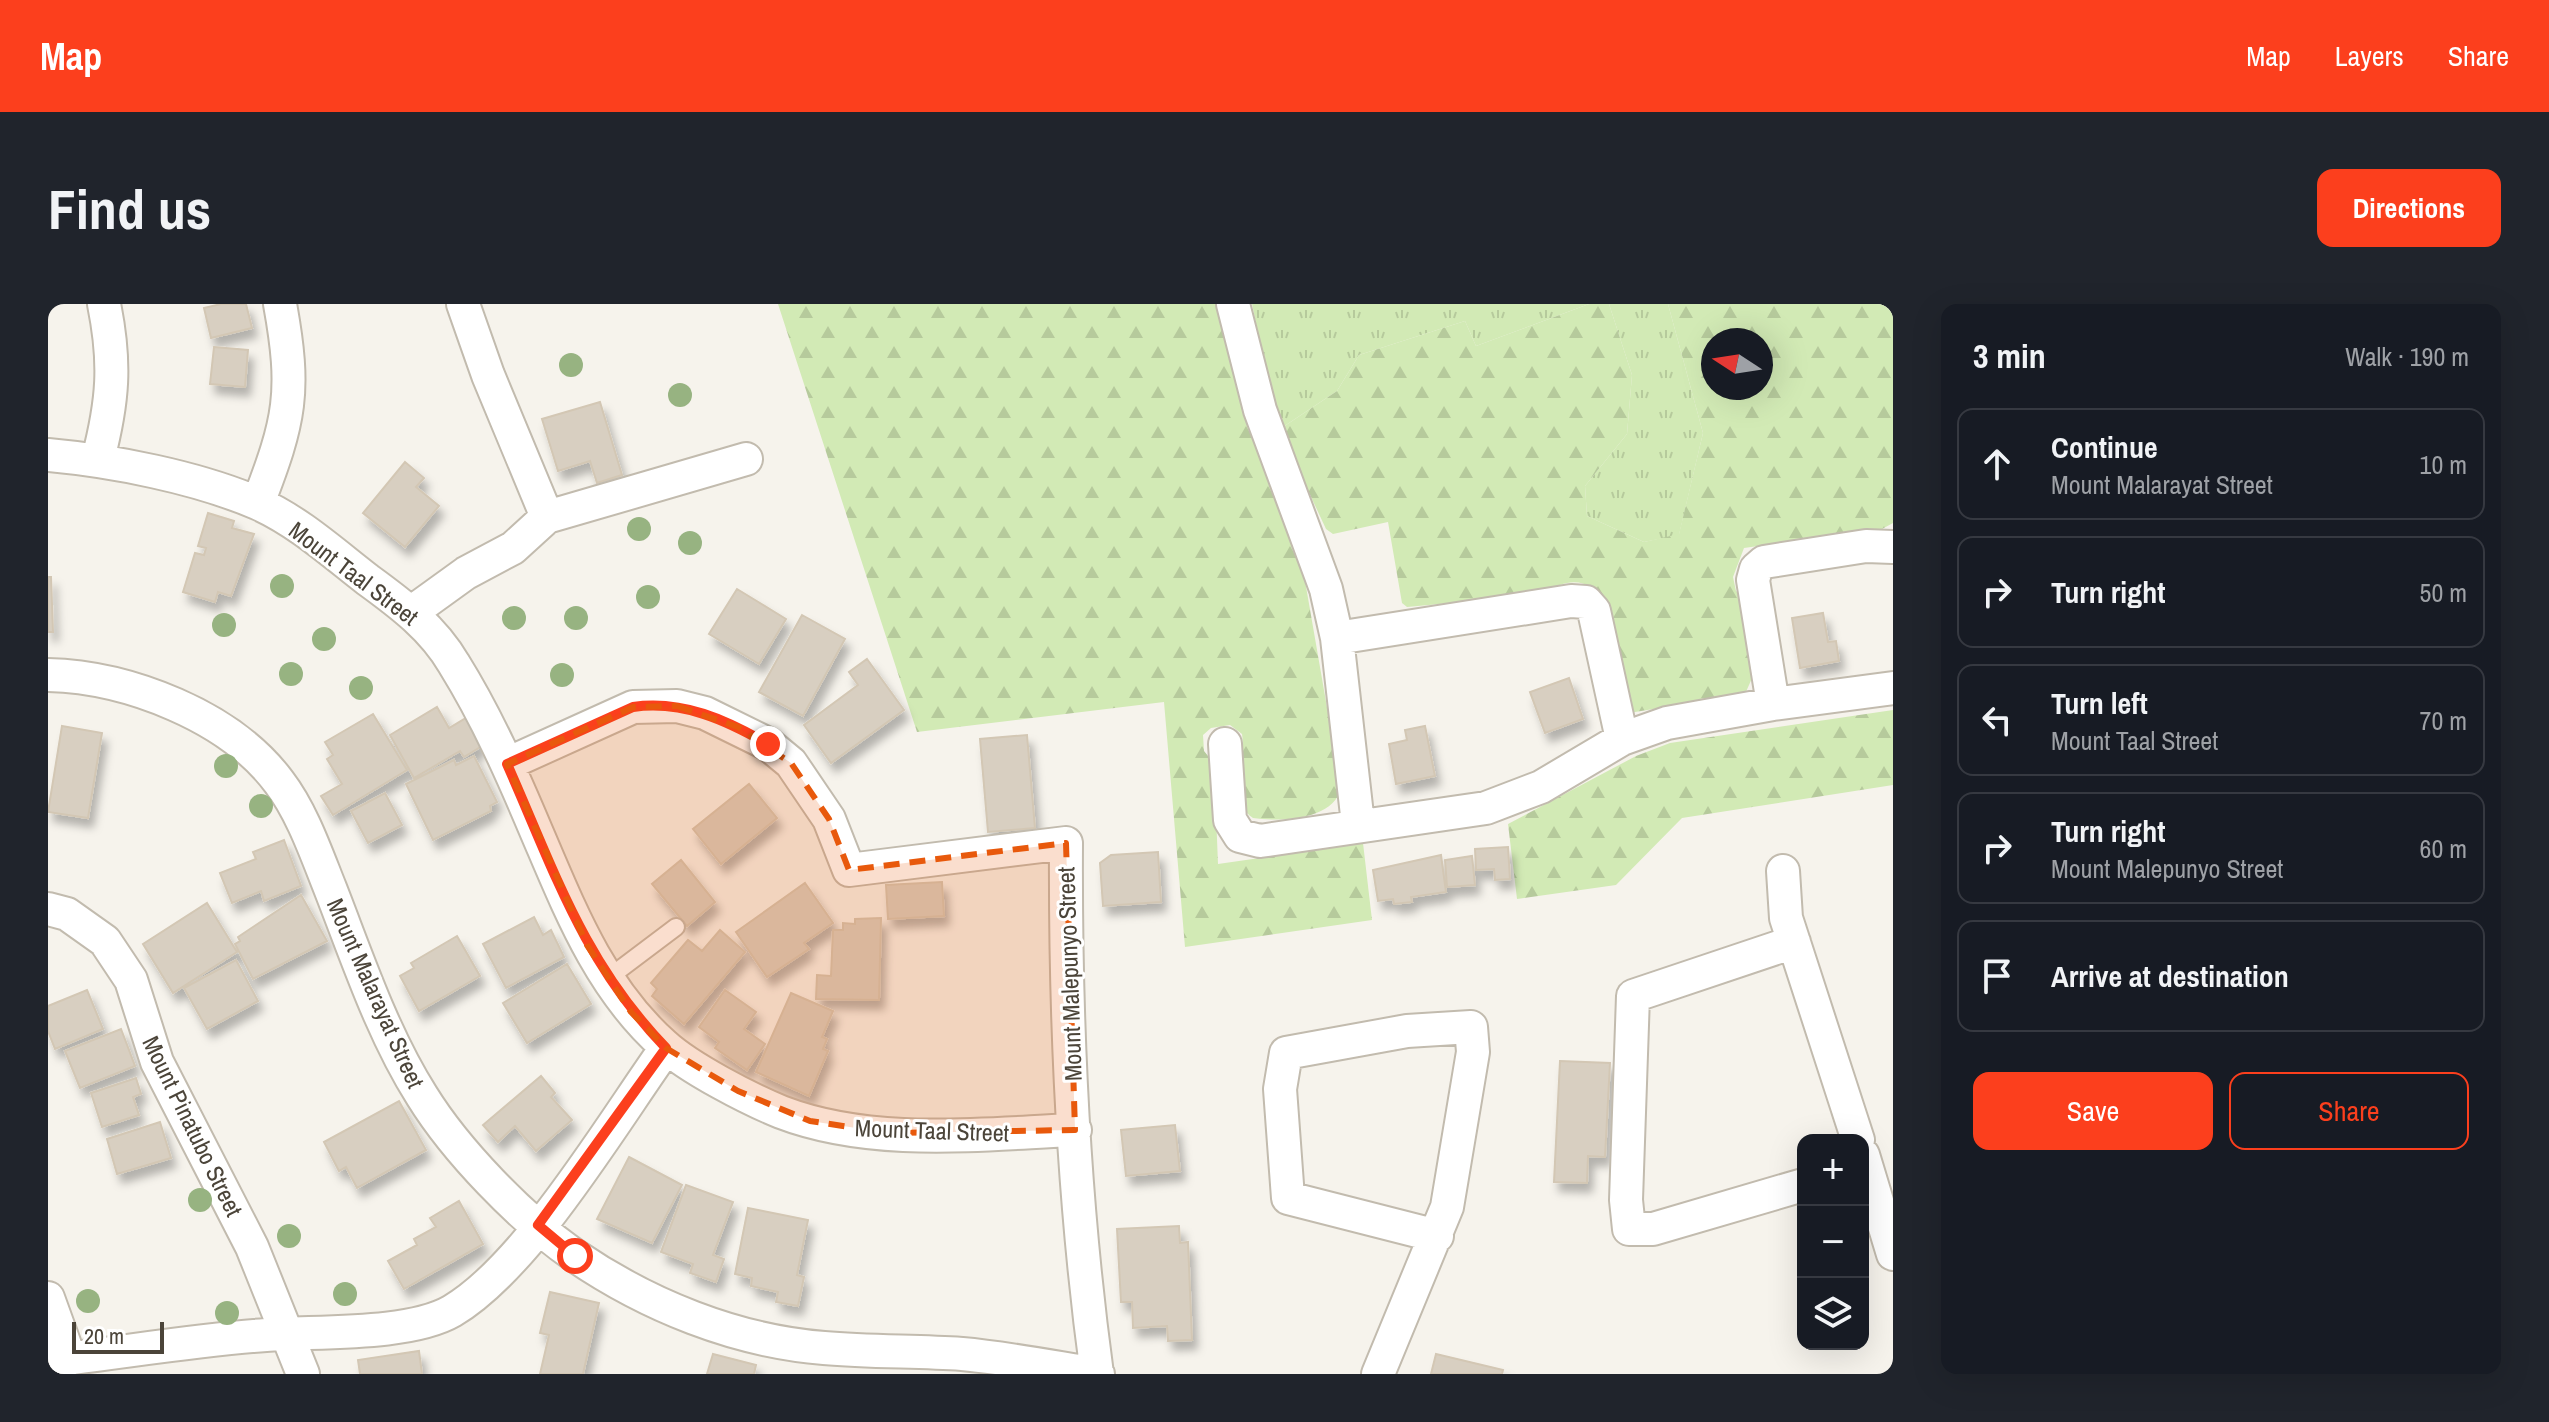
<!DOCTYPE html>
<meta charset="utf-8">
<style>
body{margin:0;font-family:"Archivo Narrow",sans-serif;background:#20242c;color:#f1f3f6}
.controls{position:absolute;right:24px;bottom:24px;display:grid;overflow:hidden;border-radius:16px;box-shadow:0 8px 32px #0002}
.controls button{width:72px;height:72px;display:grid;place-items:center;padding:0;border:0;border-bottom:2px solid #363941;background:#171b24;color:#f1f3f6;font:40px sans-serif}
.compass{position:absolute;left:1653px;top:24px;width:72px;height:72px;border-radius:50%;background:#171b24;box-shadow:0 8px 32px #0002;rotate:282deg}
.scale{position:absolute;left:24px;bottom:20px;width:92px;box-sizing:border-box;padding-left:8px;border:4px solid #4b4439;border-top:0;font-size:22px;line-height:28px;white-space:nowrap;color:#4b4439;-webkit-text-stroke:6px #fff;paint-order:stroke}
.stop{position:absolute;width:24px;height:24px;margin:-18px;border:6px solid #fc3f1d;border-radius:50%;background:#fff}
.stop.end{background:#fc3f1d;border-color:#fff;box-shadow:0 2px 8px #0008}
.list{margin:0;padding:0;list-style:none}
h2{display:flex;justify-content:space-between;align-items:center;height:104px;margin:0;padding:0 32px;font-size:34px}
h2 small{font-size:26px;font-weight:400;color:#9ea1a6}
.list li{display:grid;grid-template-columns:52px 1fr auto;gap:24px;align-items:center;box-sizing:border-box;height:112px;margin:0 16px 16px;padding:0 16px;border:2px solid #363941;border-radius:16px}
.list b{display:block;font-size:30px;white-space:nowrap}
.list p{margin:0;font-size:26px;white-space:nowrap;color:#9ea1a6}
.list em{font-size:26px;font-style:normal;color:#9ea1a6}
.actions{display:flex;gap:16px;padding:24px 32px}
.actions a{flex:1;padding:18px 0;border:2px solid #fc3f1d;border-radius:16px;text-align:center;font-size:28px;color:#fc3f1d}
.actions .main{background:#fc3f1d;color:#fff}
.icon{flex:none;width:44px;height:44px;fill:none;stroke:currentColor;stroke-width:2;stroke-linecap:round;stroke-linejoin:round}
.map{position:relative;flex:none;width:1845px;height:1070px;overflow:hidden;border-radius:16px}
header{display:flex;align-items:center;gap:48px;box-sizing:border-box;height:112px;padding:0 40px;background:#fc3f1d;color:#fff}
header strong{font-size:38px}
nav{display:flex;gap:44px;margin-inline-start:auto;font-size:28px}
.intro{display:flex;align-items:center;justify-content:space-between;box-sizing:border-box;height:192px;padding:0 48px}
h1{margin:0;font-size:56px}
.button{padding:20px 36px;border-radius:16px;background:#fc3f1d;color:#fff;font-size:28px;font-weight:700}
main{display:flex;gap:48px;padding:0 48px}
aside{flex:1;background:#171b24;border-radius:16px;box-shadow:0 8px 32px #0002}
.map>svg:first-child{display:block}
.grass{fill:url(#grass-tufts)}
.forest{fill:url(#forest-firs);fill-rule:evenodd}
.building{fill:#d8cfc1;stroke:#d3c7b4;stroke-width:2;filter:url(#shadow)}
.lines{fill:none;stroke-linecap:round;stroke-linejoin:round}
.service-casing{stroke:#c2bbae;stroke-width:20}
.minor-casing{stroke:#c2bbae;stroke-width:36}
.service{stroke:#fff;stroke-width:16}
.minor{stroke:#fff;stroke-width:32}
.tree{fill:#97b381}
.route{stroke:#fc3f1d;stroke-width:10}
.marked{fill:#e8590c;fill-opacity:0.2;stroke:#e8590c;stroke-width:6;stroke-dasharray:16 10;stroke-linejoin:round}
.labels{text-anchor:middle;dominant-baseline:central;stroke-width:6;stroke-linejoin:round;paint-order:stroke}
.street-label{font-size:24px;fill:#4b4439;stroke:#fff}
</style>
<header>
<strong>Map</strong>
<nav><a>Map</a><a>Layers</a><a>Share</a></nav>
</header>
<div class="intro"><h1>Find us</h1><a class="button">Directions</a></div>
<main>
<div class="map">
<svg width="1845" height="1070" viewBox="0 0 1845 1070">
<defs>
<pattern id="grass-tufts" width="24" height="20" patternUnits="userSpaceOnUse" patternTransform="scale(2)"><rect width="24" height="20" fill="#d2eab5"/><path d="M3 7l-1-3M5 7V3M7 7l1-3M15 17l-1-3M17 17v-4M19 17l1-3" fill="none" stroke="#b6ca9c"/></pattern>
<pattern id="forest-firs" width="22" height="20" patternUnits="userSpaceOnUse" patternTransform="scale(2)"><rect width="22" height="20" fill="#d2eab5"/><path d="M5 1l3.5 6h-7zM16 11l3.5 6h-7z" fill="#b6ca9c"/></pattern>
<filter id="shadow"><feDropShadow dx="5" dy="9" stdDeviation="4" flood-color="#0004"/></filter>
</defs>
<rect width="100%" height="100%" fill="#f6f3ec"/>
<path class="grass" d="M1204 0H1541L1428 42 1417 17 1311 51 1289 87 1235 123 1224 98Z
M1561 0H1620L1655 129 1631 231 1596 238 1539 212 1537 182 1579 130 1584 71Z"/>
<path class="forest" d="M730 0H1168L1182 29 1256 271 1293 484C1286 516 1233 518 1205 514 1180 498 1198 452 1194 430L1182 421 1163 424 1155 431 1156 447 1166 459 1170 560 1315 539 1324 616 1137 643 1116 398 869 428Z
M1541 0H1561L1584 71 1579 130 1537 182 1539 212 1596 238 1631 230 1655 129 1620 0H1845V219L1834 225 1696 244 1685 273 1688 287 1696 293 1705 372 1697 390 1581 409 1575 404 1561 299C1545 277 1520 270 1499 290L1359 303 1354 299 1340 218 1285 230 1278 225 1243 150 1235 123 1289 87 1311 51 1417 17 1428 42ZM1665 36H1713V84H1665Z
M1845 406V481L1634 514 1568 581 1469 595 1460 520 1588 452 1622 439Z"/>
<path class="building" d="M173 0H198L204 24 163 34 156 4Z
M166 43 200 46 197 83 162 80Z
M552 98 574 171 549 179 542 157 510 167 494 115Z
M357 158 376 174 368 183 391 202 357 243 315 209Z
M160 209 186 217 184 224 206 230 183 292 170 288 167 298 135 288 147 249 156 251 158 244 150 242Z
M0 273H3L5 328H0Z
M689 285 738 315 711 360 661 330Z
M1775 309 1780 338 1788 337 1791 357 1752 364 1744 314Z
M754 311 797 335 755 412 711 388Z
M819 355 856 406 783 459 756 421 810 381 801 368Z
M1521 374 1535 415 1497 429 1482 388Z
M389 403 401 424 418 414 434 442 416 453 412 447 366 474 342 431Z
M325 410 359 466 285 511 273 492 294 480 279 455 285 451 277 438Z
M14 422 54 429 40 514 0 508Z
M1377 422 1387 472 1348 480 1341 440 1359 436 1357 426Z
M979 431 987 524 940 528 932 435Z
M426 452 449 498 442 502 443 507 385 536 358 480 406 456 408 461Z
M701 480 729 514 673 560 645 525Z
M337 489 354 521 320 539 303 507Z
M236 536 253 582 216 597 213 587 184 599 172 569 208 555 205 548Z
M1460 543 1462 575 1447 576 1446 565 1428 566 1427 545Z
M1110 548 1113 598 1055 602 1052 559 1063 551Z
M1393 551 1398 588 1363 593 1364 598 1346 600 1345 595 1330 597 1325 566Z
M1424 552 1427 581 1399 583 1397 556Z
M633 556 667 598 639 622 604 580Z
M894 578 896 612 840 615 838 581Z
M757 579 785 619 756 639 761 645 719 673 688 628Z
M253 591 279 637 205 675 187 640 192 637 190 633Z
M159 599 189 648 125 689 95 640Z
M486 613 495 631 503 626 516 653 458 684 435 640Z
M833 614 831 696 768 695 769 671 783 672 785 626H795V619L807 620V615Z
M672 626 697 648 636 720 604 692 609 685 603 679 640 636 654 647Z
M409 632 432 672 371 707 352 672 366 664 363 659Z
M188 656 210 697 159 725 136 684Z
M519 660 543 700 479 739 455 699Z
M39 686 55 725 7 745 0 727V702Z
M677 686 708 708 696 725 717 740 699 766 667 744 671 738 651 723Z
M743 689 785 707 774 733 779 735 775 745 780 747 761 792 708 768Z
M73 725 87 762 32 784 17 747Z
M1512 757 1562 759 1557 853 1540 852 1539 879 1506 878Z
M493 772 507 789 503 793 524 816 488 847 467 822 450 838 435 821Z
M88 774 93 790 85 793 91 811 54 823 43 789Z
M351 797 378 846 309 884 298 863 291 867 276 838Z
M112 818 123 854 69 870 59 835Z
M1127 821 1132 867 1078 872 1073 826Z
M581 853 634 881 604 939 549 915Z
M638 881 685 898 665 951 676 955 668 978 642 969 645 960 613 948Z
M411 897 435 940 356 985 340 957 369 941 366 935 388 923 382 914Z
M700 904 760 916 749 971 756 973 750 1002 728 998 730 988 703 982 704 974 687 970Z
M1131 922 1132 939 1140 938 1144 1036 1120 1037 1119 1022 1085 1024 1084 998H1073L1069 925Z
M502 988 551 999 535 1070H492L501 1031 492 1029Z
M371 1047 374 1070H312L310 1056Z
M665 1050 708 1061 706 1070H659Z
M1388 1050 1455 1066 1454 1070H1383Z"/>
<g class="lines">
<defs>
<path id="service" d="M559 675 628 623"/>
<path id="minor" d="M415 0 440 71 499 213
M1185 0 1212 106 1278 285 1289 334 1310 520
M0 151C66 157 148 173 209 199 250 217 285 249 320 276 353 300 385 324 406 360 439 413 465 472 489 529 522 606 552 684 616 741 641 764 701 795 733 808 824 843 931 830 1027 826
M50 155C65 97 68 59 56 0
M210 199C242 116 248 88 232 0
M364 308 418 269 465 244 499 213 698 155
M1289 334 1523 297 1538 298 1546 307 1574 435
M0 371C80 373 182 412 231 478 254 508 268 549 282 584 309 653 334 729 374 792 408 847 473 914 526 951 599 1001 687 1037 776 1044 822 1048 868 1047 914 1050 959 1054 1005 1063 1050 1070
M1725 400 1705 276 1708 265 1716 258 1818 242 1845 243
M1177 440 1182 516 1192 532 1212 537 1438 504 1493 483 1574 435 1619 419 1725 400 1845 384
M459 460 585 403 629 402 657 409 720 440 743 459 781 515 801 566 1018 539C1017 715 1025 895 1049 1070
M1735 567 1738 614 1810 836
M0 605 19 610 57 637 83 676 109 758 204 943 255 1070
M1746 638 1585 692 1578 896 1581 925H1605L1755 881
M1815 851 1845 950
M0 994 22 1055
M0 1057C72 1049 145 1036 218 1031 267 1027 361 1032 404 1007 480 962 565 818 618 744
M1330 1070 1399 903 1425 748 1423 723 1359 727 1238 749 1232 785 1240 894 1389 932"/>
</defs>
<use href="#service" class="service-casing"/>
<use href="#minor" class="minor-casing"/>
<use href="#service" class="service"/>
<use href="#minor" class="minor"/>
</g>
<g class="tree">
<circle cx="523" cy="61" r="12"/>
<circle cx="632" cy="91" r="12"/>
<circle cx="591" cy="225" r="12"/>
<circle cx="642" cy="239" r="12"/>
<circle cx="234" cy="282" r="12"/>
<circle cx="600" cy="293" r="12"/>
<circle cx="466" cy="314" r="12"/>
<circle cx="528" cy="314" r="12"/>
<circle cx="176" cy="321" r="12"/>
<circle cx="276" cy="335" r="12"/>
<circle cx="243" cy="370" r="12"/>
<circle cx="514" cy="371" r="12"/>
<circle cx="313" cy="384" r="12"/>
<circle cx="178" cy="462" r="12"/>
<circle cx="213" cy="502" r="12"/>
<circle cx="152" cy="896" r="12"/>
<circle cx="241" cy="932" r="12"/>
<circle cx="297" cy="990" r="12"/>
<circle cx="40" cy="997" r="12"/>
<circle cx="179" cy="1009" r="12"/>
</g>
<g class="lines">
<path class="route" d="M527 952 490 921 618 744C535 658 506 566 459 460L585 403C635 396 678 416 720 440"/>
</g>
<path class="marked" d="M629 402 690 423 743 459 781 515 801 566 1018 539 1027 826 841 829 762 817 690 787 618 744 583 708 539 641 459 460 585 403Z"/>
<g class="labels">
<g class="street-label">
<text transform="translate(306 269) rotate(37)">Mount Taal Street</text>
<text transform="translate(1021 670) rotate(-92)">Mount Malepunyo Street</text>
<text transform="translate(328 689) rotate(66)">Mount Malarayat Street</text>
<text transform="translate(145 822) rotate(64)">Mount Pinatubo Street</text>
<text transform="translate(884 826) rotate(2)">Mount Taal Street</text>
</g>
</g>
</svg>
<div class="controls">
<button>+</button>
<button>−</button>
<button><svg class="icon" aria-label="layers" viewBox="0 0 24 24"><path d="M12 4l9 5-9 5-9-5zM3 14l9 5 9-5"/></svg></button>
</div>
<svg class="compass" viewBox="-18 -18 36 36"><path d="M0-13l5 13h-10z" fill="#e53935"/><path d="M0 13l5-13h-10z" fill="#9ea1a6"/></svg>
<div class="scale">20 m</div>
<div class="stop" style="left:527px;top:952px"></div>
<div class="stop end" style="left:720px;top:440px"></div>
</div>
<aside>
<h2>3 min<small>Walk · 190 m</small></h2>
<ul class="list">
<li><svg class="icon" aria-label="ahead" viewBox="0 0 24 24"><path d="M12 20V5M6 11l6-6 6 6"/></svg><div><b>Continue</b><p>Mount Malarayat Street</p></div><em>10 m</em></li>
<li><svg class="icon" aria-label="right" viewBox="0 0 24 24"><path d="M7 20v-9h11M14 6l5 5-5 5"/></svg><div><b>Turn right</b></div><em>50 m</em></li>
<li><svg class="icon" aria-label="left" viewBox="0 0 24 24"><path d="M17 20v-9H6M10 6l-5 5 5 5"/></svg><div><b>Turn left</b><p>Mount Taal Street</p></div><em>70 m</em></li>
<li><svg class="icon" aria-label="right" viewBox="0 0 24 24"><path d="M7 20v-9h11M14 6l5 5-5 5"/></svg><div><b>Turn right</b><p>Mount Malepunyo Street</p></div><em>60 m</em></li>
<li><svg class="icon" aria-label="arrive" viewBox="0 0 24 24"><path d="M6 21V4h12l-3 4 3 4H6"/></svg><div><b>Arrive at destination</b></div></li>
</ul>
<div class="actions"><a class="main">Save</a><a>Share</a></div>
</aside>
</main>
